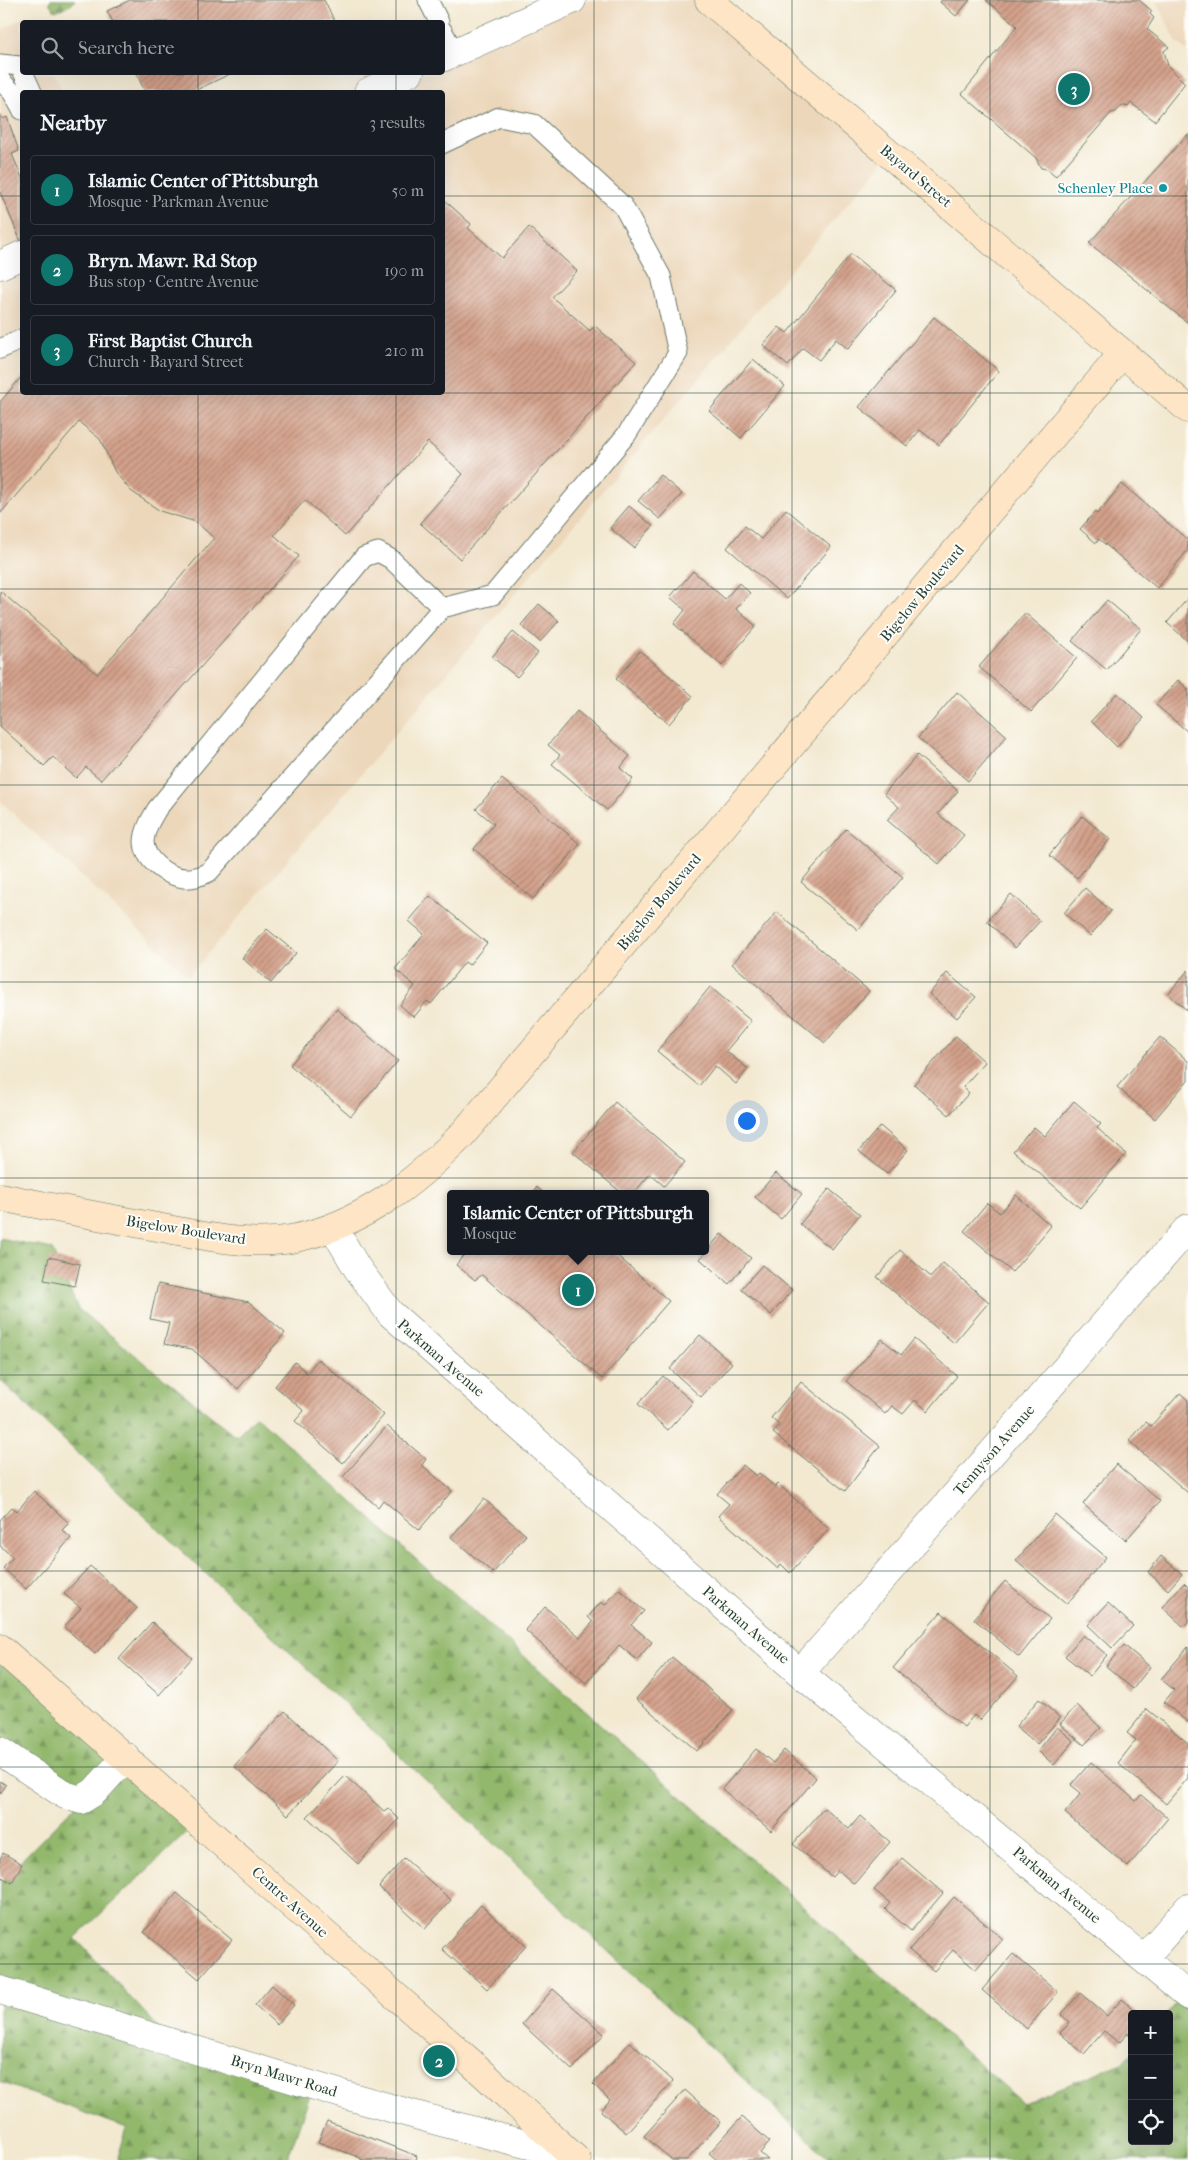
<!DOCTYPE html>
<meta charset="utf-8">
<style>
body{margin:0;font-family:"IM FELL French Canon",serif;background:#242831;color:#f1f3f6}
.controls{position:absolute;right:15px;bottom:15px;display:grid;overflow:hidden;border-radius:5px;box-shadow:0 5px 20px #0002}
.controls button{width:45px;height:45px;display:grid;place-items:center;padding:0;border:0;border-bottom:1px solid #363941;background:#171b24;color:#f1f3f6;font:25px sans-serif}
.you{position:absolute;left:746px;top:1120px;width:18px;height:18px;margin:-12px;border:4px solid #fff;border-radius:50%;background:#1a73e8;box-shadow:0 0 0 8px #1a73e833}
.badge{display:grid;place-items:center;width:32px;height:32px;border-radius:50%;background:#0f766e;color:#fff;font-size:16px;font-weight:700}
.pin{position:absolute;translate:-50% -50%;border:2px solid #fff;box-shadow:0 1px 5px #0006}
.popup{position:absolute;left:447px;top:1190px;width:262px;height:65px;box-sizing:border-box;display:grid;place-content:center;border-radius:5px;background:#171b24;filter:drop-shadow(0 1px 4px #0005);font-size:16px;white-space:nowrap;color:#9ea1a6}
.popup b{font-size:19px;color:#f1f3f6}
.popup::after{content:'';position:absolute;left:50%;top:100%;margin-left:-10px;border:10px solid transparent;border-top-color:#171b24}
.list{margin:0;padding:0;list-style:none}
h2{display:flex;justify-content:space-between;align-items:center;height:65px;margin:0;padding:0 20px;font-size:21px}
h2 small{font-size:16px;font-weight:400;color:#9ea1a6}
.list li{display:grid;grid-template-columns:32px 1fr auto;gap:15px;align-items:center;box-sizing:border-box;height:70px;margin:0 10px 10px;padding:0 10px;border:1px solid #363941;border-radius:5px}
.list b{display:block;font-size:19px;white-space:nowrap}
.list p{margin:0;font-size:16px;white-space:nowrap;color:#9ea1a6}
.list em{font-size:16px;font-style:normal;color:#9ea1a6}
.icon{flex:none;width:28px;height:28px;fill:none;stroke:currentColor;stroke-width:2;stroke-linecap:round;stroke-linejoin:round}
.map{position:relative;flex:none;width:1188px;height:2160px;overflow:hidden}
.search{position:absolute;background:#171b24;box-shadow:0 5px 20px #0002;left:20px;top:20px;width:425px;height:55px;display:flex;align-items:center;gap:12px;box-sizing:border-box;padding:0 18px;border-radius:5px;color:#9ea1a6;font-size:19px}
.panel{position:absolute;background:#171b24;box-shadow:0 5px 20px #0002;left:20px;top:90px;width:425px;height:305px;border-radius:5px}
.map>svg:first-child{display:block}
.built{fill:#ecd7ba}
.forest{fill:url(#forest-firs);stroke:#587a50}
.building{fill:url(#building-hatch)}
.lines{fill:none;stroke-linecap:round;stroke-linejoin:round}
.lane-casing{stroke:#69796b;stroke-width:21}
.street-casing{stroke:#69796b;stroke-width:29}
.secondary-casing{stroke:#69796b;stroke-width:29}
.lane{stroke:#fff;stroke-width:19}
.street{stroke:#fff;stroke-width:28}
.secondary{stroke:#fde5c5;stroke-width:28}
.grid{fill:none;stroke:#1f3d34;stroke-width:1;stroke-opacity:0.55}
.culture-dot{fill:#0f9aa8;stroke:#fdfcf7;stroke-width:2}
.labels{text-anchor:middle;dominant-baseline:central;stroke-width:4;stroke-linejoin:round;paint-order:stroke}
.street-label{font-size:15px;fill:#1f3d34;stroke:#fdfcf7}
.culture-label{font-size:15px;fill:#0d838f;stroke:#fdfcf7;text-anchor:end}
</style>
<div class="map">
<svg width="1188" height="2160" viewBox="0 0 1188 2160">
<defs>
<pattern id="forest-firs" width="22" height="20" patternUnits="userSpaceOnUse" patternTransform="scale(1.25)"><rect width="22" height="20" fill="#92b86c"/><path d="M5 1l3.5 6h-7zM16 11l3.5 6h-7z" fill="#77975a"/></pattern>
<pattern id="building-hatch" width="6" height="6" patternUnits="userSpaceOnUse" patternTransform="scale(1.25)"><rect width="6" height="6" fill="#d4a18b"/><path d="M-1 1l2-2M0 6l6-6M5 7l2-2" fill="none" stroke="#ab8472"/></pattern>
</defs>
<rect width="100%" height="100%" fill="#fdfcf7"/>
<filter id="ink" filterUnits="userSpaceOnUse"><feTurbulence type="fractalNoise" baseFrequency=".02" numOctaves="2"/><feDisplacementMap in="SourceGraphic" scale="10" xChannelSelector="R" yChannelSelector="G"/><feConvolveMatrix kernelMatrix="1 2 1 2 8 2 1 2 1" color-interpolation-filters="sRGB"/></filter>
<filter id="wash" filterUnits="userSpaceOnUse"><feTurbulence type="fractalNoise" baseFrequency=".0096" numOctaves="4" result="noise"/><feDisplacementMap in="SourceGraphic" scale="20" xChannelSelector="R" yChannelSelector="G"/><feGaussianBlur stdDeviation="1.12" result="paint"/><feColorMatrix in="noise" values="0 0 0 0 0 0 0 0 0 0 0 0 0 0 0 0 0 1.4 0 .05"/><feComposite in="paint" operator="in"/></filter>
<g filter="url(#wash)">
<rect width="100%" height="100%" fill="#f3e9d1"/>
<path class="built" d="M572 0H709L890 154 189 976 0 801V31L28 15 31 22H22V72L54 73 63 92H22V392H442V92H368L410 73 442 72 443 58Z
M1156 0H1188V51L1177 43Z"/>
<path class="forest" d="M50 0H75L71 5 55 11 50 4Z
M0 1238 52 1249 78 1309 236 1436 256 1416 1023 2103 1124 2062 1132 2053V2141H1169V2014H1166L1185 1993 1188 1996V2160H830L0 1380Z
M0 1648 199 1821 75 1938 172 2042 313 2086 287 2160H117L127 2128 0 2082V1882L81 1800 0 1751Z"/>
<g id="blocks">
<path class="building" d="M130 0H324L335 22H113L107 11Z
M942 0H970L956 16 940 2Z
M986 0H1139L1152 11 1150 14 1154 18 1147 29 1169 47 1164 51 1168 66 1185 83 1155 121 1131 103 1128 107 1122 105 1116 112 1111 113 1056 176 1047 169 1041 168 1036 158 962 94 1017 26Z
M136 72H234L192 92H145Z
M0 114 3 119 7 117 19 151 12 154 22 178V244L0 192Z
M1188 134V323L1089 243Z
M442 198 471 224 468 228 502 258 529 227 577 271 552 297 590 331 595 326 636 362 460 559 420 523 463 474 428 442 345 536 305 500 274 535 299 556 101 780 86 767 76 778 53 757 44 766 0 726V591L97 674 214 538 196 522 160 511 131 491 115 472 100 439 79 422 0 514V402L22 376V392H442Z
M851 254 896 290 848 349 836 339 819 360 803 348 788 366 763 345 779 327 787 333Z
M934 317 999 371 939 445 920 430 907 446 859 407Z
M753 359 785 386 741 438 709 411Z
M660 475 682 494 660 519 638 501Z
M1122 484 1188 540V550L1157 588 1099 539 1096 543 1080 529 1095 512 1097 514Z
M629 506 653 526 634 548 610 528Z
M786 509 831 547 787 599 727 548 745 526 761 539Z
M693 571 725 599 739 583 750 593 736 609 756 626 722 666 674 624 685 610 670 597Z
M1188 598V641L1167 623Z
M1107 600 1141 629 1107 670 1072 641Z
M539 604 559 621 540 642 521 625Z
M1025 613 1077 658 1031 712 979 667Z
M513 632 538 653 517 677 492 657Z
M640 651 693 696 669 724 616 679Z
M1178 680 1188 689V732L1156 705Z
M957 692 1007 736 968 781 918 738Z
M1117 693 1144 718 1117 747 1091 721Z
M577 711 630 756 620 768 633 779 607 810 552 764 560 755 548 745Z
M917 755 958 791 938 814 964 835 939 864 887 820 899 807 884 794Z
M502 779 580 844 533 899 474 849 494 824 476 809Z
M1082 816 1110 839 1077 878 1049 855Z
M846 829 903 877 858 930 801 882Z
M1085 888 1111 911 1090 936 1064 913Z
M1011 894 1040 921 1015 948 987 921Z
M430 896 487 943 469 965 465 962 431 1004 427 1001 414 1017 400 1005 415 986 395 969 424 934 409 921Z
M777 912 869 991 825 1043 732 964Z
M267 929 296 953 271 983 242 958Z
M1188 970V1011L1168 994Z
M947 973 976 997 957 1018 929 994Z
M710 987 751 1021 726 1051 748 1069 736 1084 715 1066 699 1086 657 1051Z
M337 1009 398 1061 351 1116 290 1065Z
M956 1036 985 1062 963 1087 969 1093 949 1115 914 1084Z
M1160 1037 1188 1061V1080L1155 1119 1117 1087Z
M1074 1101 1101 1124 1097 1128 1126 1154 1080 1208 1013 1151 1034 1127 1045 1136Z
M615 1102 685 1162 664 1186 650 1174 633 1194H623L573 1152Z
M880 1126 908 1150 887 1174 859 1151Z
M776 1173 802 1194 781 1219 755 1197Z
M537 1187 545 1194H532Z
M829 1189 860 1214 832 1249 800 1224Z
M1016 1195 1051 1226 1012 1272 964 1231 987 1203 1000 1213Z
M721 1234 751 1258 729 1284 700 1259Z
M900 1250 931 1277 943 1263 989 1302 954 1343 877 1277Z
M467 1251H612L669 1301 602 1379 482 1275 475 1280 456 1265Z
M49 1257 80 1264 75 1286 44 1280Z
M762 1265 792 1290 771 1315 741 1289Z
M158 1284 249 1302 285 1333 238 1389 192 1349 164 1344 169 1323 150 1319Z
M700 1335 732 1363 701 1397 670 1369Z
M882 1339 901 1355 914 1339 957 1376 928 1411 915 1400 903 1414 892 1406 885 1414 846 1381Z
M318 1359 384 1415 343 1463 295 1421 304 1411 275 1386 295 1362 307 1373Z
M663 1376 693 1402 668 1430 638 1404Z
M801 1382 880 1446 845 1491 773 1433 779 1425 771 1418Z
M1180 1393 1188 1400V1493L1129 1441 1146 1422 1151 1426Z
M387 1426 426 1459 422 1465 452 1491 419 1530 383 1500 378 1507 343 1477Z
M1116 1464 1160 1501 1126 1540 1083 1504Z
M743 1465 756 1476 759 1473 775 1487 778 1484 829 1529 790 1573 781 1564 777 1568 718 1516 729 1504 717 1494Z
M34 1491 69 1523 62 1530 71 1538 26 1589 3 1568 13 1557 0 1546V1520L12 1507 17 1511Z
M484 1499 526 1535 493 1573 451 1537Z
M1055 1514 1106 1557 1067 1604 1016 1561Z
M1161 1556 1182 1574 1168 1590 1148 1572Z
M90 1566 137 1608 95 1654 64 1627 81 1608 64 1594Z
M1005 1581 1050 1619 1019 1657 974 1619Z
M1184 1583 1188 1587V1623L1184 1627 1162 1607Z
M619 1589 644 1611 631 1625 652 1642 637 1660 619 1645 586 1683 525 1630 545 1607 580 1637 593 1622 588 1617 601 1602 605 1605Z
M1108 1603 1133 1626 1112 1648 1088 1625Z
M941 1612 1018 1676 980 1720 974 1715 964 1727 893 1668Z
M152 1622 192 1658 159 1695 119 1659Z
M1083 1635 1107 1655 1090 1676 1065 1656Z
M1124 1645 1150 1667 1133 1689 1106 1666Z
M1188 1647V1723L1164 1702 1174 1690 1161 1679Z
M672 1657 733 1710 697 1751 636 1699Z
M1039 1699 1060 1718 1037 1744 1016 1726Z
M1077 1705 1101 1728 1084 1745 1060 1724Z
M1147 1709 1188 1743V1778L1166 1804 1118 1763 1136 1740 1127 1733Z
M285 1711 338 1761 288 1815 234 1766Z
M1057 1727 1074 1741 1054 1765 1038 1751Z
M756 1749 773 1763 784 1750 816 1778 771 1831 722 1789Z
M1091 1762 1136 1801 1141 1795 1168 1818 1128 1867 1065 1813 1081 1793 1071 1785Z
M345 1776 384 1811 388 1808 399 1819 358 1864 307 1817Z
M0 1781 6 1785 0 1794Z
M824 1808 849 1829 860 1816 890 1842 854 1884 838 1870 832 1877 793 1844Z
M3 1853 22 1864 12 1883 0 1876V1859Z
M404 1858 451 1900 425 1929 379 1887Z
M902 1858 943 1893 911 1931 885 1909 890 1903 874 1890Z
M177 1893 232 1940 199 1979 144 1932Z
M954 1897 1003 1939 976 1970 953 1950 934 1971 909 1950Z
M481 1905 526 1946 487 1989 442 1949Z
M1013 1954 1058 1992 1027 2029 982 1990Z
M272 1985 294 2005 277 2025 255 2005Z
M553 1989 604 2034 572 2070 522 2024Z
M1080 1993 1107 2016 1122 1999 1139 2014H1132V2036L1128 2033 1119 2043 1104 2031 1084 2054 1060 2033 1070 2023 1061 2015Z
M630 2042 673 2081 626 2133 601 2111 610 2100 593 2084Z
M685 2090 721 2122 687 2160H672L644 2136Z
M742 2117 770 2142 760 2153 768 2160H717L709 2153Z
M327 2121 417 2156 416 2160H361V2158L318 2142Z"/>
</g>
</g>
<g filter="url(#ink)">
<use href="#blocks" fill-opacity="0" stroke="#69796b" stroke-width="1"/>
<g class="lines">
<defs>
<path id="lane" d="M428 0 439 22
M442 30 454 52
M0 64 20 66 22 71
M23 72 32 92
M0 80 12 92 22 110
M0 349 22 339
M442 608 391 559 378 552 364 557 157 809C151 819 145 829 144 841 144 860 166 876 184 878 193 879 201 876 209 872L442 608 493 595 627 434 678 353 661 276 623 206 534 124 499 117 442 144"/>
<path id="street" d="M442 58 572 0
M368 92 410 72
M0 265 22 255
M333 1227 357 1268 390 1313 800 1673 1188 1996
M800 1673 1188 1228
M0 1751 65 1795 81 1800 94 1792 126 1757
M1144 1958 1188 1908
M0 1990C190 2047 378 2110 571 2155"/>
<path id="secondary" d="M709 0 1188 409
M0 1197C56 1208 112 1219 168 1229 209 1237 253 1247 296 1238 364 1223 413 1184 461 1136L1123 353
M0 1648 475 2066 577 2160"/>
</defs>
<use href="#lane" class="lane-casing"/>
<use href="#street" class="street-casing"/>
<use href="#secondary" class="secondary-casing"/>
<use href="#lane" class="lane"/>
<use href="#street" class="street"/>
<use href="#secondary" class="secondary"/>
</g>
</g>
<path class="grid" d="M198 0V22M396 0V22M594 0V2160M792 0V2160M990 0V2160M198 72V92M396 72V92M0 196H22M442 196H1188M198 392V2160M396 392V2160M0 393H1188M0 589H1188M0 785H1188M0 982H1188M0 1178H1188M0 1375H1188M0 1571H1188M0 1767H1188M0 1964H1188"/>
<circle class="culture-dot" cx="1163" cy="188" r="5"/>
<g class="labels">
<g class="street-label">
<text transform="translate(916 176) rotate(40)">Bayard Street</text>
<text transform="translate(922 593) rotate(-50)">Bigelow Boulevard</text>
<text transform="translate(659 902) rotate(-50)">Bigelow Boulevard</text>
<text transform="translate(186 1230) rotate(9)">Bigelow Boulevard</text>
<text transform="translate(441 1358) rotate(41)">Parkman Avenue</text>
<text transform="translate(994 1450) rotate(-49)">Tennyson Avenue</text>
<text transform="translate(746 1625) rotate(41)">Parkman Avenue</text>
<text transform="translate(1057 1885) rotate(40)">Parkman Avenue</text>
<text transform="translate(290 1902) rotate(42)">Centre Avenue</text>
<text transform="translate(284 2076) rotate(17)">Bryn Mawr Road</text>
</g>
<g class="culture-label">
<text x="1153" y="188">Schenley Place</text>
</g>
</g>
</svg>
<div class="controls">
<button>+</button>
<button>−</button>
<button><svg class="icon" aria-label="locate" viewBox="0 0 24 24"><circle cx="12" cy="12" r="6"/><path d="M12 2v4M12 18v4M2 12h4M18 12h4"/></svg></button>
</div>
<div class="you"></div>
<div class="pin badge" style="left:578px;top:1290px">1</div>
<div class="popup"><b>Islamic Center of Pittsburgh</b>Mosque</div>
<div class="pin badge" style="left:439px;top:2061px">2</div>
<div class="pin badge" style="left:1074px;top:89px">3</div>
<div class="search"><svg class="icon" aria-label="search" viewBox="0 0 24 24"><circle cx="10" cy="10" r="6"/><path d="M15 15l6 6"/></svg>Search here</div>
<section class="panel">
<h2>Nearby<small>3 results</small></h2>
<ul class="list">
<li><span class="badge">1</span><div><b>Islamic Center of Pittsburgh</b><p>Mosque · Parkman Avenue</p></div><em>50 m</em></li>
<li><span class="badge">2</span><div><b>Bryn. Mawr. Rd Stop</b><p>Bus stop · Centre Avenue</p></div><em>190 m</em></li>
<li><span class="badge">3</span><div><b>First Baptist Church</b><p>Church · Bayard Street</p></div><em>210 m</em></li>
</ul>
</section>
</div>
